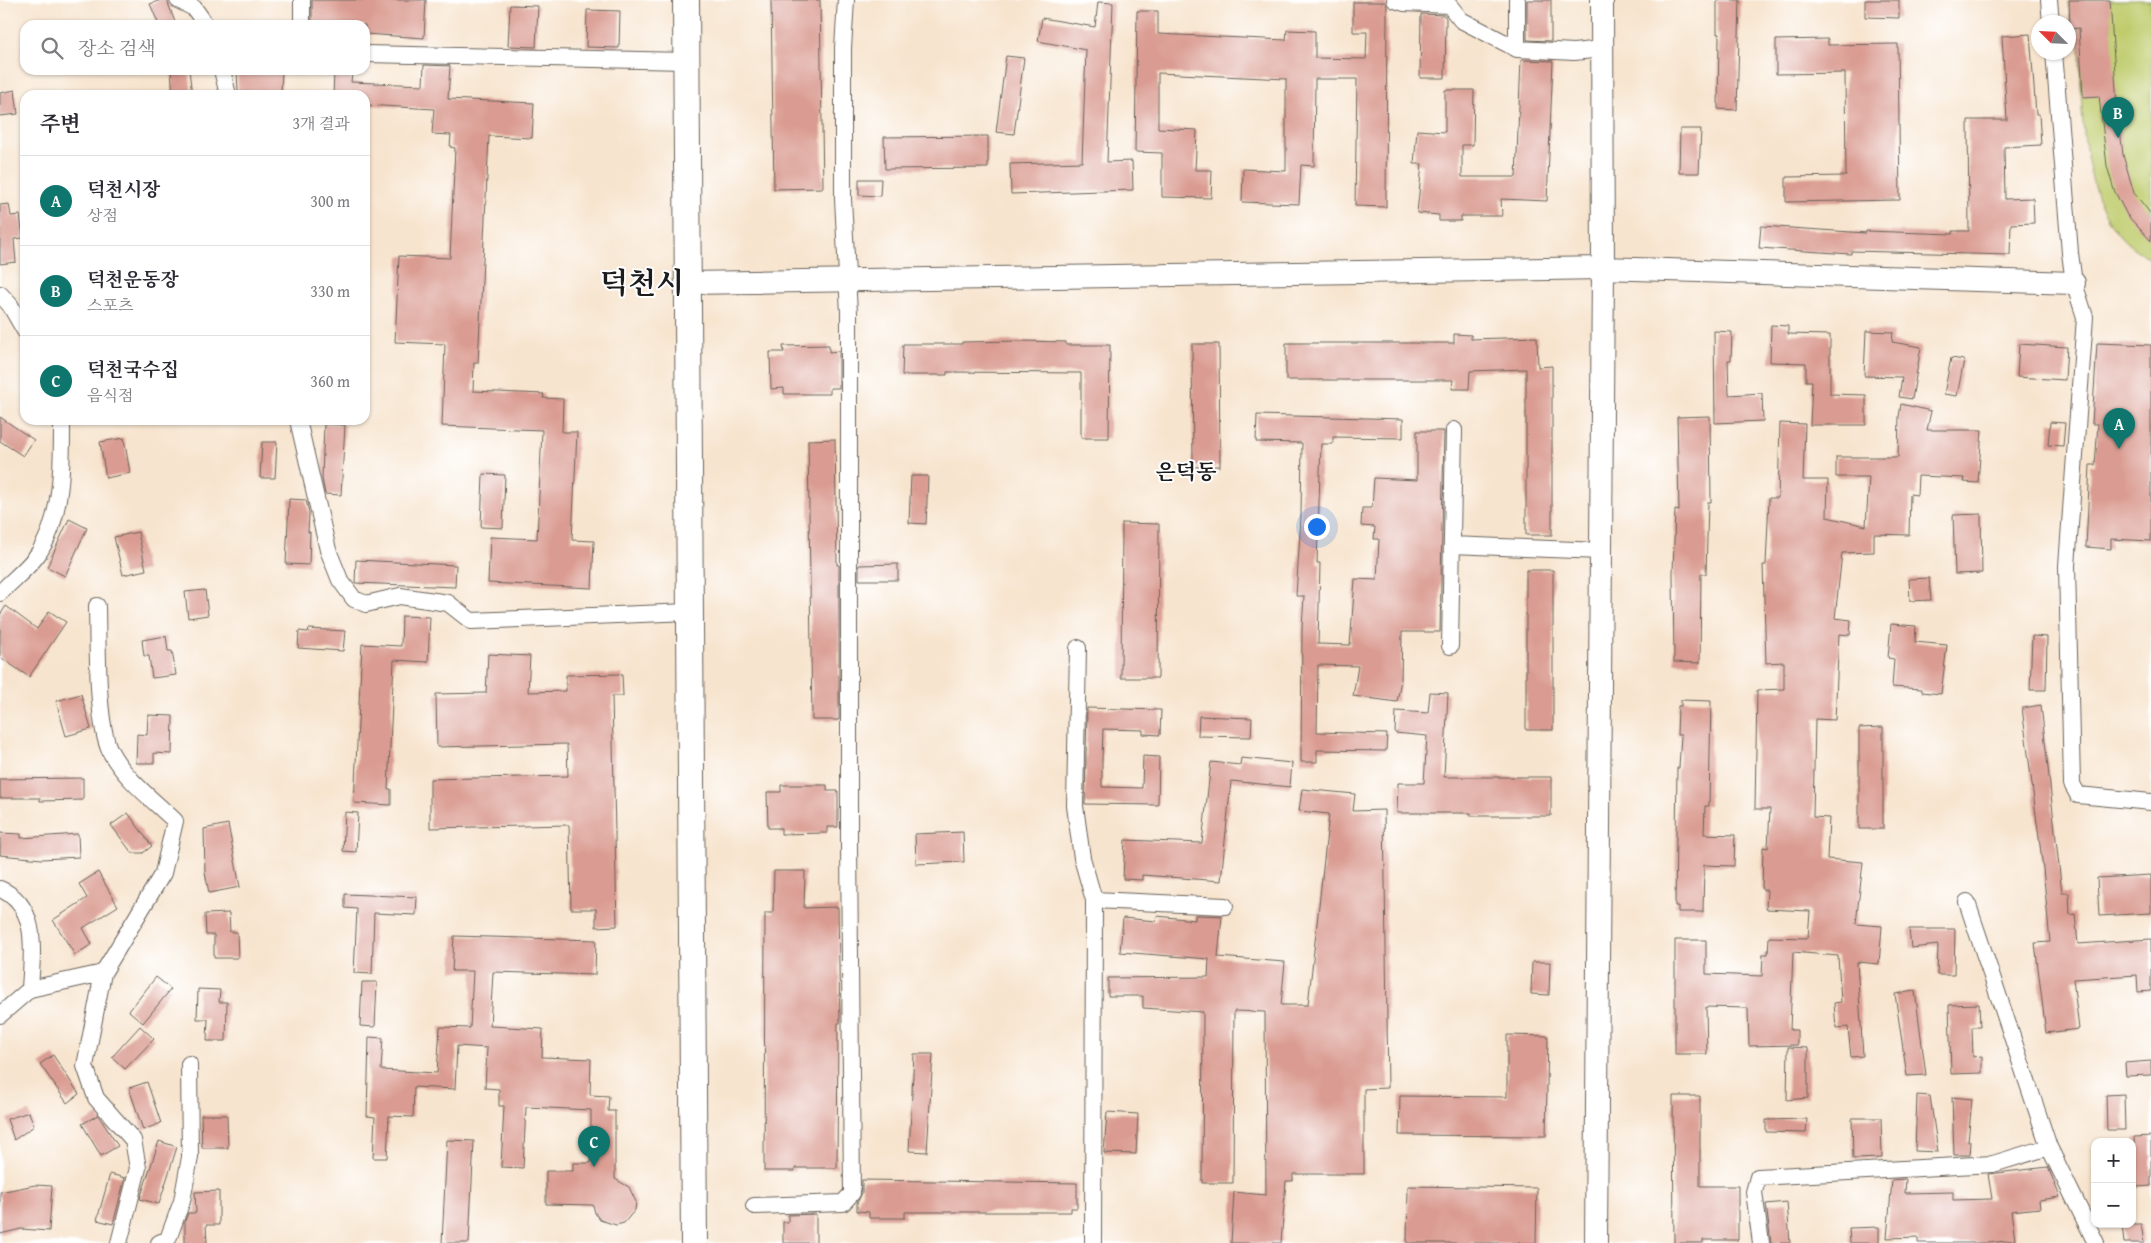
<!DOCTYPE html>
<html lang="ko">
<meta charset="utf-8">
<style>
body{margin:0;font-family:"Gentium Book Plus","Noto Serif KR",serif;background:#f2f2f3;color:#2b2b33}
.controls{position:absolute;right:15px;bottom:15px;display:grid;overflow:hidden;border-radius:10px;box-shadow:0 1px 4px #0004}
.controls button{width:45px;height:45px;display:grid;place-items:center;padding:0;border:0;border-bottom:1px solid #e1e1e2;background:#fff;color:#2b2b33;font:25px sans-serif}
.compass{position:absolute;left:2031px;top:15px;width:45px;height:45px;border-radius:50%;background:#fff;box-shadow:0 1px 4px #0004;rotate:294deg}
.you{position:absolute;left:1316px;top:526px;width:18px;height:18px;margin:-12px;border:4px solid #fff;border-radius:50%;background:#1a73e8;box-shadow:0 0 0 8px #1a73e833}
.badge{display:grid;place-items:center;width:32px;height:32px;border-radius:50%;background:#0f766e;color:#fff;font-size:16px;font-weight:700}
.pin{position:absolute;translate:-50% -41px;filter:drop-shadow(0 1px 2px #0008)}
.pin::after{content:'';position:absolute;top:26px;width:18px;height:15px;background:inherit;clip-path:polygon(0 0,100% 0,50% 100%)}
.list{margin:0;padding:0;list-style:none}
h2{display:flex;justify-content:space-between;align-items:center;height:65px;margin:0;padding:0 20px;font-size:21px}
h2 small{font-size:16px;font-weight:400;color:#7c7c81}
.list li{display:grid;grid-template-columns:32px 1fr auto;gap:15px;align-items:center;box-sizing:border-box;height:90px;padding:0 20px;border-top:1px solid #e1e1e2}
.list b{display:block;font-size:19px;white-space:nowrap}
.list p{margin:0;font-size:16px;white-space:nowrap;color:#7c7c81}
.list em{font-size:16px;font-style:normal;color:#7c7c81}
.icon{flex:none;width:28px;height:28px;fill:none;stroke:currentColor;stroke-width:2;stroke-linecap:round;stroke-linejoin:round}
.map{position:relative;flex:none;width:2151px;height:1243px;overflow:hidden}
.search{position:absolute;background:#fff;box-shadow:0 1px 4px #0004;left:20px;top:20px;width:350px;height:55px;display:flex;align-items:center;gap:12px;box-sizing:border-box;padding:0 18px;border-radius:15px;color:#7c7c81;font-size:19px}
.panel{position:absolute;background:#fff;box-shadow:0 1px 4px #0004;left:20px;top:90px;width:350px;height:335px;border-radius:15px}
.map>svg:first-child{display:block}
.green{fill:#bfcc6d;stroke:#6e7444}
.building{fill:#da9c92}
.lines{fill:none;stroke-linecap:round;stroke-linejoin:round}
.street-casing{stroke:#69625a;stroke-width:18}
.secondary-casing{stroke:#69625a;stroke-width:24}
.primary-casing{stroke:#69625a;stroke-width:28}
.street{stroke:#fff;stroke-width:16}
.secondary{stroke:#fff;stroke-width:22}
.primary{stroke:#fff;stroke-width:26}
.labels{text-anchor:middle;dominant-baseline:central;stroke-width:4;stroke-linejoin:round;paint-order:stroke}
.quarter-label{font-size:21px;font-weight:bold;fill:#1c1c1c;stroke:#fff}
.town-label{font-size:29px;font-weight:bold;fill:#1c1c1c;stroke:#fff}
</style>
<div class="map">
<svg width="2151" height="1243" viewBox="0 0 2151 1243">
<rect width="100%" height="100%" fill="#fff"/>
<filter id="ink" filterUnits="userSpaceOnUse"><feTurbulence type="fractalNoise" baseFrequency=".02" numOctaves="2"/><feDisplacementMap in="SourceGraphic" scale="10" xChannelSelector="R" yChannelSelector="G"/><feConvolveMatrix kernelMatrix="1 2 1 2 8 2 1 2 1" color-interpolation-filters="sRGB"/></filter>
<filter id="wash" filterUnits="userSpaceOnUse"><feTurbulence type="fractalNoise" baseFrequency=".0096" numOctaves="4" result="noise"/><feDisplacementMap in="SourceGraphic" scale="20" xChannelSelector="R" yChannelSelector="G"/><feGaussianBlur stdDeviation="1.12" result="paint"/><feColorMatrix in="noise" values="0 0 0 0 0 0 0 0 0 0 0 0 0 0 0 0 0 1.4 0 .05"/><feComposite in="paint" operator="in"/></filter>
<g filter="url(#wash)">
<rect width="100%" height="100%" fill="#f7e4ce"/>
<path class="green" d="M2069 0H2151V258C2073 225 2083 98 2079 29H2070Z"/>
<g id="blocks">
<path class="building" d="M161 0H167L176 25H159L150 4Z
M312 0H426L424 38 365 34V25H312Z
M771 0H820L823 188 774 189Z
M1527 0H1551V41L1527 40Z
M1717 0H1740L1737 110 1718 109 1719 34H1717Z
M1865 0H1899V18L1865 17Z
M2069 0H2110L2117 105 2123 155 2134 193 2151 214V241L2127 215 2114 190 2107 166 2099 96 2083 97 2079 28 2070 29Z
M1098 2 1113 3 1107 162 1132 161 1133 190 1011 194 1010 164 1082 162 1086 50 1038 41 1042 18 1095 27Z
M1353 2H1385L1387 6 1386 207 1355 206 1357 79H1315L1314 166 1301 165 1299 204 1242 202 1243 169 1286 171V79L1158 73V128L1197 130 1195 170H1212L1211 198 1162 197V153L1135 152 1137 11H1158V34L1286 40 1287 30 1315 31V58L1366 59 1367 32H1353Z
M510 5 538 6 536 47 508 46Z
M587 10 620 11 619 48 586 47Z
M1421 14 1444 15 1446 18 1445 78H1420Z
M2030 34 2036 114H2039L2041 145 2004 147 2005 199 2033 198 2034 223 2011 224 2010 255 1851 251V254L1759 248 1761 226 1866 233V231L1953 234V231H1969L1968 120H2007L2002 36Z
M1828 39V45L1898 44 1900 200 1786 202V177L1846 176 1845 73 1776 74V40Z
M1006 56 1024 58 1014 134 996 132Z
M1521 60 1553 61 1547 201 1501 199 1502 216H1461V221H1439V215L1417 213 1422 164H1414L1417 130 1445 132V90H1474L1473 145H1462V177H1516Z
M424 65 450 66 448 99 534 103 532 138 489 136 478 363H474L473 391 544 394 543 398 563 399 562 432H577L572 540 594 541 592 588 488 583 490 537 537 539 542 430 442 426 445 344 395 342 399 256 450 258 455 148 450 147 451 135 432 134 434 109 365 105V95H333L334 72 352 73 351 82 423 85Z
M171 70H189L192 95H173Z
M237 70H282L281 94 238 92Z
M15 90 18 114 0 116V93Z
M1680 129H1701L1699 173H1679Z
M988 136V168L885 169 884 137Z
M859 179H881L880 196 859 195Z
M9 204 11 216 20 215 23 238 14 239 16 262 0 264V205Z
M1771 325 1788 326V334L1830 335V394L1866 395V425H1810L1812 381H1806V363L1770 362Z
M1714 331 1732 332 1731 360H1728L1729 395 1762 393 1763 421 1715 423Z
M1866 331 1893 332 1892 342 1921 347 1912 399 1899 397 1902 377 1864 376Z
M1454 334 1471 335V339L1537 337 1538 367 1552 366V535H1526V369L1470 371 1469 389H1452L1453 380H1286V343H1454Z
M1022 341 1066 342V345H1110L1109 438H1081V373L947 372V375H902L903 344H962V342Z
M2097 343 2151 345V541L2111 539V549L2086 547 2090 465H2095L2098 424H2092Z
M1192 344H1219L1220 466 1193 467Z
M2019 344 2067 347 2065 380 2017 377Z
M829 345V352L839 351V388H830V394H784V388L771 389 770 352H784L783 346Z
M1951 358 1964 360 1957 396 1944 394Z
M1901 404 1931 411 1927 430H1982L1978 483 1964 482 1965 478 1918 476 1917 495 1910 494 1909 535 1874 534V552L1842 553 1835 618 1851 620 1850 635 1839 634 1835 720 1815 719 1813 817 1829 818 1827 859 1863 862 1856 924 1882 926 1879 964 1857 962 1863 1056 1851 1057 1848 1027 1836 1028 1834 1003 1841 1002 1838 956 1793 952 1790 1030H1797V1045L1749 1046 1748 1008 1706 1007 1707 1054H1675V940H1706V974L1762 976 1763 954H1768L1769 937 1808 938 1810 911 1766 909 1767 890H1762L1763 847 1768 848 1770 809H1755L1757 690 1784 689V662L1766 663 1763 565H1766L1769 498H1778L1780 423 1805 424 1803 480H1828L1827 517 1866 526 1869 477H1836V457H1898L1899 417Z
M1257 415 1403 419V438L1333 437V444H1321L1317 563H1320L1318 644 1350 645 1355 579 1377 580 1379 539H1374L1375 527 1361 526 1362 508H1372L1374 478 1417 480V431H1444L1440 632H1402L1401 680 1397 702 1353 696 1358 666 1318 665 1317 732 1387 734 1386 751 1317 750V762H1301L1302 628 1304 596H1296L1301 517 1302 443 1256 442Z
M1710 416 1711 502H1708L1706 574H1701L1700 663 1674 662 1673 573 1675 510 1679 511 1677 417Z
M0 417 34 440 23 456 0 441Z
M2050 422 2065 423 2063 446 2048 445Z
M324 424 345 425 341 495 325 494 322 478Z
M124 438 130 473 106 478 100 442Z
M835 439 837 565H839V720H812L808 440Z
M262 442H277L275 478H260Z
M483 474 505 475 503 528 481 527Z
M911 476H928L926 524 909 523Z
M289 499 306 500 309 513 308 532H310L309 565 286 564Z
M1981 514 1982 573 1955 574 1953 515Z
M69 519 87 528 65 576 47 567Z
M1122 523 1159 524 1158 678H1121Z
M138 532 146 570 123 575 114 537Z
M356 560 456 565 455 587 355 583Z
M898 564V580H859V565Z
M1526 570H1553V730H1526Z
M1929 578 1931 600 1910 601 1909 579Z
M205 590 208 615 188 618 185 592Z
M6 606 37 629 49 611 66 622 29 677 0 657V615Z
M402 616 430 617 428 662 394 660 388 789H391V805L354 803 362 644 401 646Z
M1891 624 1916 626 1915 642 1947 645 1941 694 1922 692V689L1892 687 1894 659 1888 658Z
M309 629 345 631 343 651 298 648 299 631 308 632Z
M166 636 168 651H172L176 675 152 678 149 656H144L142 640Z
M2032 636 2047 637 2046 690H2030Z
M488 654 530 656 528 692 566 691V675L622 674 623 696H612L617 926 596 927V909H571L569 825 430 828V779L568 776 567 744 437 747 436 694 486 693Z
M1430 692 1448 693 1444 777H1551V816H1471V813H1397L1398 783H1424L1427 736 1395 733 1396 711 1428 713Z
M81 694 91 729 66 736 56 701Z
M1681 700 1711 701 1709 806H1705L1704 834 1735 835 1734 866 1704 865 1703 912H1678V906H1675L1677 768H1679L1681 735H1677L1678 706H1681Z
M2041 705 2062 893H2069L2070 915 2075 914 2078 944 2151 939V991L2138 992 2137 975 2073 979 2079 1029 2046 1033 2035 943 2050 942 2043 868 2022 708Z
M1087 708 1161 710 1160 735 1143 734V730L1103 729 1102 760V787L1142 788 1143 756 1159 757 1158 805 1085 804Z
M148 715 173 716 172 754 154 753V763H136L137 734 147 735Z
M1199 716 1252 718 1251 737 1198 736Z
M1883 727V829H1859V728Z
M1241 758 1292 763 1290 787 1231 781 1221 881 1142 875V880L1123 879 1125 840 1202 843 1211 762 1240 765Z
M83 778V800L40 801V798H0V779Z
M781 785H827V791H838V827H827V833L781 834V828H768L767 792H781Z
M1302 789 1355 794 1353 811 1384 810 1388 1088 1364 1089V1174H1293V1181H1286L1281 1243H1231L1234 1192 1266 1195 1265 1012 1234 1011 1233 1183H1202L1203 1012 1143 1008V996H1108V978L1208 977 1209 959 1120 952 1123 918 1156 921 1157 916 1195 920V915L1222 916 1218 957 1285 962 1281 1005H1308L1329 814 1299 811Z
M345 812 358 813 356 852 343 851Z
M128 813 152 846 143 853H132L111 825Z
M228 824 240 887 209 893 205 872 204 829Z
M963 832 964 862 916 864 915 834Z
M0 833 21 834V838L78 834 79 857 42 859 0 855Z
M774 871H805L804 908 838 907 840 1023H838L837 1168H795V1171H764L765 913H773Z
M98 872 118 906 83 928 92 944 75 955 53 920 87 898 79 884Z
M2151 875V913L2099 916 2097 878Z
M345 894 417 897 416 915 374 913 372 974 354 973 357 909 345 908Z
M229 913 230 932H237L238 958H214V935H206L205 914Z
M1909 929H1955L1954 975H1937L1938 945 1911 948Z
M454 936 596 940 595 975 493 972 490 1026 543 1029 542 1057 591 1059 590 1095 609 1096 608 1111H615V1179L629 1187 636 1202 635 1210 624 1223 616 1225 600 1220 595 1213 593 1205 546 1204V1171H573V1163H591V1110L526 1107 523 1168 501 1167 504 1106H499V1089L485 1088 487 1048 457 1046 455 1089 414 1087 413 1117 389 1116 387 1158H373L375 1117 367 1116 369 1037 383 1038 381 1070 437 1073 440 1027 470 1028 473 971H452Z
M1532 962H1550L1549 995 1531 994Z
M156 977 171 989 143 1023 129 1011Z
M362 982H377L375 1027 360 1026Z
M198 989 220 990 219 1002H227L226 1041H207L208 1019H197Z
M1915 991 1926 1075 1907 1076 1895 994Z
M1979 1004 1980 1027H1972L1973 1057 1982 1056V1073L1951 1074 1949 1005Z
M140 1026 154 1039 125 1069 112 1057Z
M1507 1035 1548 1036 1546 1136 1399 1135 1400 1096 1507 1097Z
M1788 1047 1808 1048V1098L1787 1100Z
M914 1054H933L927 1152 909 1151Z
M53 1055 79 1094 67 1103 40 1064Z
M2151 1061V1075L2126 1076 2125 1063Z
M147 1082 161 1123 143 1130 129 1088Z
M2124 1094 2125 1130H2107L2106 1095Z
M1917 1095 1930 1096 1938 1152 1915 1151Z
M1673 1096H1700V1186H1738V1240H1703V1243H1674Z
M1952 1097 1972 1099 1968 1142H1971L1970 1155H1954Z
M29 1112 34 1126 14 1140 7 1119Z
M1107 1112 1138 1114 1136 1154 1104 1153Z
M98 1115 118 1146 101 1156 82 1124Z
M201 1115H227L228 1148H202Z
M1852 1118H1881L1882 1158 1853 1159Z
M1807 1119 1806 1133 1766 1132V1120Z
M2151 1136V1186L2137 1187 2134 1137Z
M447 1140 474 1141 469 1243H442Z
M159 1141 177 1147 159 1204 140 1199Z
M2048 1167 2060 1197 2039 1200 2040 1208 2011 1211 2015 1240 1988 1243H1918V1237L1887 1238 1892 1180 1906 1179 1905 1193 1953 1192V1200L1992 1199 1988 1174Z
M110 1174 125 1178 113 1224 97 1220Z
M862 1180 1077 1183V1208H1071V1212H905V1218H869V1212L857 1211V1203L862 1193Z
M35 1185 52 1186 49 1231 21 1229 0 1234V1192Z
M1408 1186 1537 1188 1536 1243H1407Z
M219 1191V1225H206L207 1243H185V1221L188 1213H196L195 1192Z
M1787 1202 1790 1243H1771L1766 1204Z
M816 1214V1243H783V1222H788V1215Z
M2122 1224H2141L2144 1243H2124Z
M1879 1227V1243H1850L1849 1228Z"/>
</g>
</g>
<g filter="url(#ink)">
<use href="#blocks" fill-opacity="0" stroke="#69625a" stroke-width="1"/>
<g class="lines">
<defs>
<path id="street" d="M178 0 194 8 206 25
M1395 0 1404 3 1449 5 1461 20 1517 49 1574 52 1602 49
M1517 0V49
M2049 0 2051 22
M302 25V0
M2054 52 2070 253 2074 283 2085 317 2067 566 2072 784 2078 795 2151 802
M365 54 686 61
M222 70 228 95
M0 294 10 305 25 331
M298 420 328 550 340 580 354 599 366 604 400 596 448 603 471 621 689 612
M1452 545 1601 551
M0 593C12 580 31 566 40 551 63 515 62 461 62 420
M1450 646 1454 430
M1078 648 1075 806 1082 858 1094 900 1093 1243
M0 889C40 906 32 953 30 989
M1094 900 1225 906
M1967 902 2049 1147 2096 1243
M103 973 85 1066 96 1098 133 1140 138 1168 119 1243
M0 1015 30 989 103 973 163 873 175 821C153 800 124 778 110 751 96 721 98 641 97 606
M754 1206 843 1203 852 1193 849 843V313L843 199V48L846 0
M159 1243 168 1239 182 1201 190 1157 189 1064
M1761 1243 1754 1192 1758 1177 1993 1164 2049 1147"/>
<path id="secondary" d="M687 283 1603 268 2074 283
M1596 1243 1603 268 1602 0"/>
<path id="primary" d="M686 0 694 1243"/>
</defs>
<use href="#street" class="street-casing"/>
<use href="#secondary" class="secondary-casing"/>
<use href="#primary" class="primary-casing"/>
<use href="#street" class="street"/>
<use href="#secondary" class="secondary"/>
<use href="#primary" class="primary"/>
</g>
</g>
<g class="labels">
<g class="quarter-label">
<text x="1186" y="471">은덕동</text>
</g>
<g class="town-label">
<text x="642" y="282">덕천시</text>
</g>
</g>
</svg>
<div class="controls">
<button>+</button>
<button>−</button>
</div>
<svg class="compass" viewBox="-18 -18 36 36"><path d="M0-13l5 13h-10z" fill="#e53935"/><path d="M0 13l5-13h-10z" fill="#7c7c81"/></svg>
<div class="you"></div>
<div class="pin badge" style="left:2119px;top:449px">A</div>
<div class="pin badge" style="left:2118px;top:138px">B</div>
<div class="pin badge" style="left:594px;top:1167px">C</div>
<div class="search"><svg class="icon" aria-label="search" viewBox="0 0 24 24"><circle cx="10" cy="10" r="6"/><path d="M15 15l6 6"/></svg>장소 검색</div>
<section class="panel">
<h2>주변<small>3개 결과</small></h2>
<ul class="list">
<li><span class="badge">A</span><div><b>덕천시장</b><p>상점</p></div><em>300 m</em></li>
<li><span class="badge">B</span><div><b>덕천운동장</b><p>스포츠</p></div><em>330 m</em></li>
<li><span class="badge">C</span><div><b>덕천국수집</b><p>음식점</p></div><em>360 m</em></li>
</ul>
</section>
</div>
